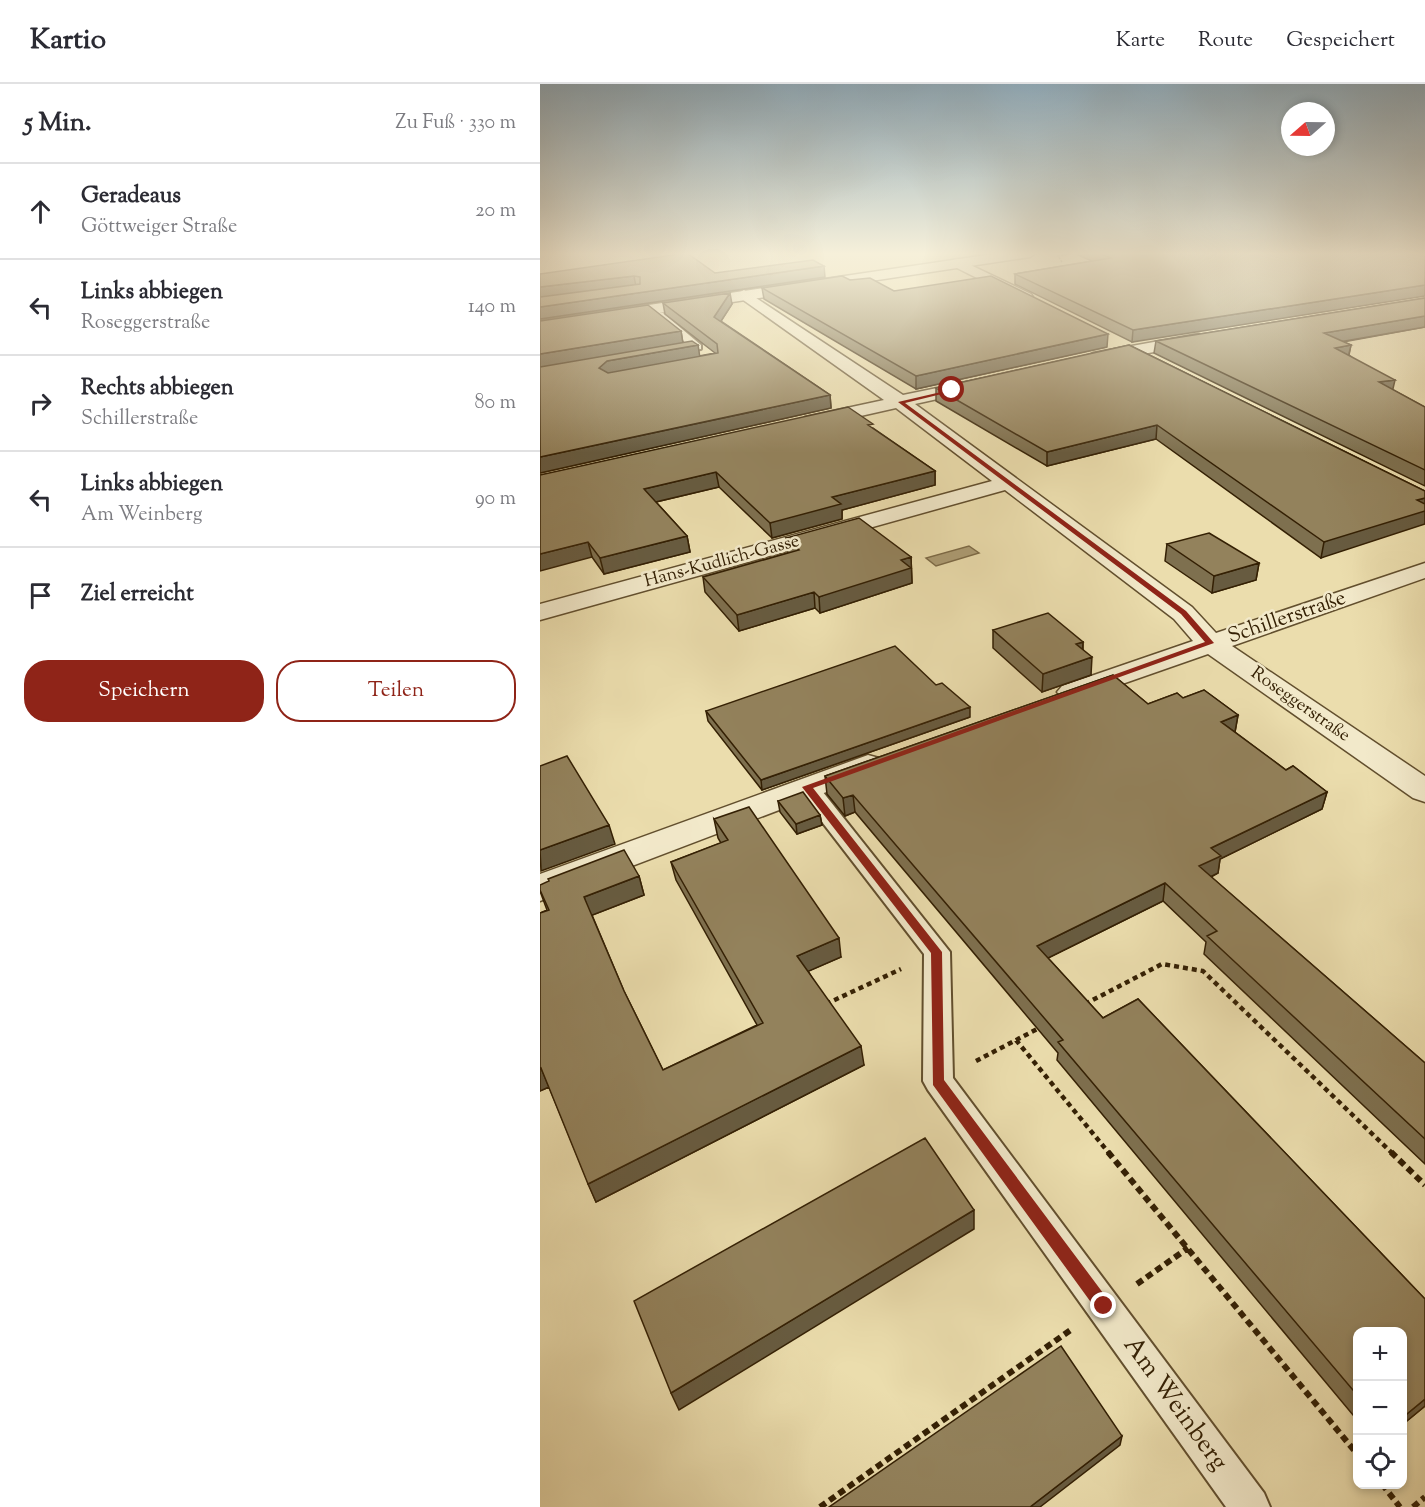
<!DOCTYPE html>
<html lang="de">
<meta charset="utf-8">
<style>
body{margin:0;font-family:"Sorts Mill Goudy",serif;background:#f2f2f3;color:#2b2b33}
.controls{position:absolute;right:18px;bottom:18px;display:grid;overflow:hidden;border-radius:12px;box-shadow:0 3px 9px #0003}
.controls button{width:54px;height:54px;display:grid;place-items:center;padding:0;border:0;border-bottom:2px solid #e1e1e2;background:#fff;color:#2b2b33;font:30px sans-serif}
.compass{position:absolute;left:741px;top:18px;width:54px;height:54px;border-radius:50%;background:#fff;box-shadow:0 3px 9px #0003;rotate:250deg}
.stop{position:absolute;width:18px;height:18px;margin:-14px;border:4px solid #8f2418;border-radius:50%;background:#fff}
.stop.end{background:#8f2418;border-color:#fff;box-shadow:0 2px 6px #0008}
.list{margin:0;padding:0;list-style:none}
h2{display:flex;justify-content:space-between;align-items:center;height:78px;margin:0;padding:0 24px;font-size:26px}
h2 small{font-size:20px;font-weight:400;color:#7c7c81}
.list li{display:grid;grid-template-columns:39px 1fr auto;gap:18px;align-items:center;box-sizing:border-box;height:96px;padding:0 24px;border-top:2px solid #e1e1e2}
.list b{display:block;font-size:22px;white-space:nowrap}
.list p{margin:0;font-size:20px;white-space:nowrap;color:#7c7c81}
.list em{font-size:20px;font-style:normal;color:#7c7c81}
.actions{display:flex;gap:12px;padding:18px 24px}
.actions a{flex:1;padding:14px 0;border:2px solid #8f2418;border-radius:24px;text-align:center;font-size:21px;color:#8f2418}
.actions .main{background:#8f2418;color:#fff}
.icon{flex:none;width:33px;height:33px;fill:none;stroke:currentColor;stroke-width:2;stroke-linecap:round;stroke-linejoin:round}
.map{position:relative;flex:none;width:885px;height:1423px;overflow:hidden}
header{display:flex;align-items:center;gap:36px;box-sizing:border-box;height:84px;padding:0 30px;background:#fff;border-bottom:2px solid #e1e1e2}
header strong{font-size:28px}
nav{display:flex;gap:33px;margin-inline-start:auto;font-size:21px}
main{display:flex}
aside{flex:1;background:#fff}
.map>svg:first-child{display:block}
.water{fill:#ad9d74;stroke:#7d6b47;stroke-width:1.5}
.lines{fill:none;stroke-linecap:round;stroke-linejoin:round}
.service-casing{stroke:#624f2e;stroke-width:4}
.minor-casing{stroke:#624f2e;stroke-width:3}
.tertiary-casing{stroke:#624f2e;stroke-width:3}
.path-far2{stroke:#342004;stroke-width:1.5;stroke-dasharray:2 1.5;stroke-linecap:butt}
.path-far1{stroke:#342004;stroke-width:4.5;stroke-dasharray:5 4;stroke-linecap:butt}
.path{stroke:#342004;stroke-width:6;stroke-dasharray:7 4.5;stroke-linecap:butt}
.service{fill:#f2e9ca;fill-rule:evenodd}
.minor{fill:#f2e9ca;fill-rule:evenodd}
.tertiary{fill:#f2e9ca;fill-rule:evenodd}
.wall{fill:#7e704f;stroke:#342004;stroke-width:1.5}
.shaded-wall{fill:#675b40;stroke:#342004;stroke-width:1.5}
.building{fill:#93825c;stroke:#342004;stroke-width:1.5}
.route{fill:#8f2418}
.labels{text-anchor:middle;dominant-baseline:central;stroke-width:5;stroke-linejoin:round;paint-order:stroke}
.far-street-label{font-size:18px;fill:#342004;stroke:#f2e9ca}
.street-label{font-size:21px;fill:#342004;stroke:#f2e9ca}
.near-street-label{font-size:26px;fill:#342004;stroke:#f2e9ca}
</style>
<header>
<strong>Kartio</strong>
<nav><a>Karte</a><a>Route</a><a>Gespeichert</a></nav>
</header>
<main>
<aside>
<h2>5 Min.<small>Zu Fuß · 330 m</small></h2>
<ul class="list">
<li><svg class="icon" aria-label="ahead" viewBox="0 0 24 24"><path d="M12 20V5M6 11l6-6 6 6"/></svg><div><b>Geradeaus</b><p>Göttweiger Straße</p></div><em>20 m</em></li>
<li><svg class="icon" aria-label="left" viewBox="0 0 24 24"><path d="M17 20v-9H6M10 6l-5 5 5 5"/></svg><div><b>Links abbiegen</b><p>Roseggerstraße</p></div><em>140 m</em></li>
<li><svg class="icon" aria-label="right" viewBox="0 0 24 24"><path d="M7 20v-9h11M14 6l5 5-5 5"/></svg><div><b>Rechts abbiegen</b><p>Schillerstraße</p></div><em>80 m</em></li>
<li><svg class="icon" aria-label="left" viewBox="0 0 24 24"><path d="M17 20v-9H6M10 6l-5 5 5 5"/></svg><div><b>Links abbiegen</b><p>Am Weinberg</p></div><em>90 m</em></li>
<li><svg class="icon" aria-label="arrive" viewBox="0 0 24 24"><path d="M6 21V4h12l-3 4 3 4H6"/></svg><div><b>Ziel erreicht</b></div></li>
</ul>
<div class="actions"><a class="main">Speichern</a><a>Teilen</a></div>
</aside>
<div class="map">
<svg width="885" height="1423" viewBox="0 0 885 1423">
<rect width="100%" height="100%" fill="#ebddad"/>
<filter id="stains"><feTurbulence type="fractalNoise" baseFrequency=".00333" numOctaves="4"/><feColorMatrix values="0 0 0 0 .2 0 0 0 0 .09 0 0 0 0 .02 0 0 0 .5 -.17"/></filter>
<radialGradient id="worn" r=".72"><stop offset=".6" stop-color="#630" stop-opacity="0"/><stop offset="1" stop-color="#630" stop-opacity=".3"/></radialGradient>
<path class="water" d="M429 462 439 469 396 482 386 474Z"/>
<g class="lines">
<defs>
<path id="service" d="M115 229H123L161 261V265L130 269V265L148 261 115 233Z
M267 696 275 698 410 868 413 994 724 1409 730 1423H686L388 1006 383 997 384 870 259 708 256 703 259 698Z"/>
<path id="minor" d="M418 175 491 210 493 213 491 216H481L413 182V176Z
M204 206 363 311 441 295 447 296 450 300 447 304 375 320 652 523 676 549 885 479V494L692 562 885 692V718L873 714 668 570 542 614 532 617 522 614 517 608 522 602 653 557 634 535 465 406 0 536V520L452 397 356 324 272 343 265 341 262 337 265 333 344 316 199 213 197 210Z
M658 250 664 251 666 255 664 259 553 279 544 274 553 269Z
M328 671 339 674 344 681 339 688 0 817V790Z"/>
<path id="tertiary" d="M460 169H496L490 173 0 247V237Z"/>
</defs>
<use href="#service" class="service-casing"/>
<use href="#minor" class="minor-casing"/>
<use href="#tertiary" class="tertiary-casing"/>
<path class="path-far2" d="M522 178 518 172 536 169"/>
<path class="path-far1" d="M286 920 361 885
M545 920 622 880 663 887 852 1069
M476 956 569 1069
M436 977 501 943"/>
<path class="path" d="M568 1068 818 1371
M851 1068 885 1101
M597 1200 648 1164
M842 1400 860 1423
M280 1423 532 1245
M873 1423 885 1413"/>
<use href="#service" class="service"/>
<use href="#minor" class="minor"/>
<use href="#tertiary" class="tertiary"/>
</g>
<path class="wall" d="M538 169H882L592 258 475 200V190L552 177 538 171Z
M175 189 285 193 0 235V190Z
M310 196 354 207 567 263 376 305 224 215 222 204Z
M885 214V243L803 258 811 261 809 271 853 306 885 323V402L614 269 616 257Z
M123 219 192 220 181 237 290 311 291 324 0 389V237L141 247 143 259 158 261 159 272 175 269 125 230Z
M589 261 885 407 781 474 616 355 507 382 396 317V304Z
M333 344 395 387V401L302 426V435L232 454 179 403 116 418 147 452 150 468 64 490 52 473 0 391Z
M246 454 371 473 372 499 280 529 275 524 199 547 165 508 163 493 248 469Z
M627 460 719 479 716 496 672 509 625 477Z
M453 546 543 558V565L551 591 502 608 453 564Z
M573 591 608 620 637 609 643 614 664 606 698 631 695 648 746 686 753 682 787 708 782 725 680 775 678 789 671 793 885 979V1080L664 870 666 858 623 817 508 874 563 934 598 915 885 1215V1322L862 1341V1248H818V1337L517 976 518 969 315 728 305 732 287 710 285 692Z
M166 627 430 633 222 706 168 637Z
M238 717 280 731 282 741 257 750 240 728Z
M174 735 301 873 268 887 324 981 56 1118 9 1003 0 1007V829L7 826 0 807 99 792 104 811 52 831 84 907 123 986 217 941 136 796 131 778 181 759 178 754Z"/>
<path class="shaded-wall" d="M284 182 285 193 0 235V223Z
M94 192 96 203 0 215V203Z
M885 201V212L592 258 593 246Z
M190 209 192 220 176 245 174 233Z
M885 232V243L782 261 784 249Z
M141 247 143 260 0 284V270Z
M568 250 567 263 376 305V292Z
M158 261 160 274 62 297 59 284 67 277Z
M811 261 808 274 795 264Z
M855 296 852 309 839 298Z
M290 311 291 324 0 389V373Z
M617 341 616 355 507 382V368Z
M395 387V401L302 426V435L232 454 230 439 292 413Z
M176 388 179 403 107 420 104 405Z
M885 414V440L781 474 784 458 877 416Z
M147 452 150 468 64 490 60 474Z
M48 458 52 473 0 487V470Z
M371 473 372 499 280 529 279 513 361 476Z
M719 479 716 496 672 509 674 492Z
M274 508 275 524 199 547 197 531Z
M543 558 542 576 536 560Z
M552 573 551 591 502 608 503 590Z
M430 623V633L222 706 221 696Z
M698 631 695 648 681 638Z
M787 708 782 725 680 775 678 789 656 800 659 782 671 764Z
M313 711 315 728 305 732 303 714Z
M280 731 282 741 257 750 256 740Z
M69 741 75 760 1 787 0 766Z
M99 792 104 811 50 832 44 813Z
M625 799 623 817 496 880 497 862Z
M299 854 301 873 260 891 257 872Z
M321 962 324 981 56 1118 48 1100Z
M1 984 9 1003 0 1007V985Z
M434 1126V1145L139 1326 131 1309Z
M885 1315V1322L862 1341V1334Z
M582 1352 580 1361 500 1423H490Z"/>
<path class="building" d="M147 169 175 189 273 176 284 182 0 223V213L100 200V193L94 192 0 203V190Z
M559 169H882L885 170V201L593 246 475 190 571 174Z
M302 192 310 196 330 194 354 207 451 192 568 250 376 292 222 204Z
M190 209 174 233 290 311 0 373V283L152 257 158 261 67 277 59 284 68 289 178 269 177 260 123 219Z
M885 214V232L784 249 811 261 795 264 855 296 839 298 885 323V386L616 257Z
M108 221 141 247 0 270V237Z
M589 261 885 407V414L877 416 885 420V427L784 458 617 341 507 368 396 304Z
M308 323 333 340 328 341 395 387 292 413 301 420 230 439 176 388 104 405 147 452 60 474 48 458 0 470V391Z
M319 434 371 473 361 476 371 484 279 513 274 508 197 531 163 493 259 466 246 454Z
M669 449 719 479 674 492 627 460Z
M508 529 543 558 536 560 552 573 503 590 453 546Z
M355 562 396 601 402 599 430 623 221 696 166 627Z
M573 591 608 620 637 609 643 614 664 606 698 631 681 638 746 686 753 682 787 708 671 764 681 772 659 782 885 979V1055L667 852 677 847 625 799 497 862 563 934 598 915 885 1215V1315L862 1334V1248H818V1312L518 958 523 956 313 711 303 714 285 692Z
M27 672 69 741 0 766V682Z
M263 708 280 731 256 740 238 717Z
M209 723 299 854 257 872 321 962 48 1100 1 984 0 985V829L9 826 0 806V801L9 797 8 795 84 766 99 792 44 813 84 907 123 986 223 939 131 778 188 756 174 735Z
M385 1054 434 1126 131 1309 94 1217Z
M521 1262 582 1352 490 1423H289Z"/>
<linearGradient id="sky" x2="0" y2="1"><stop stop-color="#90abba"/><stop offset="0.46" stop-color="#f6f0da"/><stop offset="1" stop-color="#f6f0da" stop-opacity="0"/></linearGradient>
<rect width="885" height="369" fill="url(#sky)"/>
<path class="route" d="M414 305V307L365 319 646 527 674 559 273 704 402 868 404 996 569 1217 571 1222 569 1228 564 1230 558 1228 393 1001 391 869 262 703 665 558 641 530 358 318Z"/>
<g class="labels">
<g class="far-street-label">
<text transform="translate(182 478) rotate(-15)">Hans-Kudlich-Gasse</text>
<text transform="translate(760 621) rotate(35)">Roseggerstraße</text>
</g>
<g class="street-label">
<text transform="translate(747 534) rotate(-19)">Schillerstraße</text>
</g>
<g class="near-street-label">
<text transform="translate(635 1320) rotate(54)">Am Weinberg</text>
</g>
</g>
<rect width="100%" height="100%" filter="url(#stains)"/>
<rect width="100%" height="100%" fill="url(#worn)"/>
</svg>
<div class="controls">
<button>+</button>
<button>−</button>
<button><svg class="icon" aria-label="locate" viewBox="0 0 24 24"><circle cx="12" cy="12" r="6"/><path d="M12 2v4M12 18v4M2 12h4M18 12h4"/></svg></button>
</div>
<svg class="compass" viewBox="-18 -18 36 36"><path d="M0-13l5 13h-10z" fill="#e53935"/><path d="M0 13l5-13h-10z" fill="#7c7c81"/></svg>
<div class="stop" style="left:412px;top:306px"></div>
<div class="stop end" style="left:564px;top:1222px"></div>
</div>
</main>
